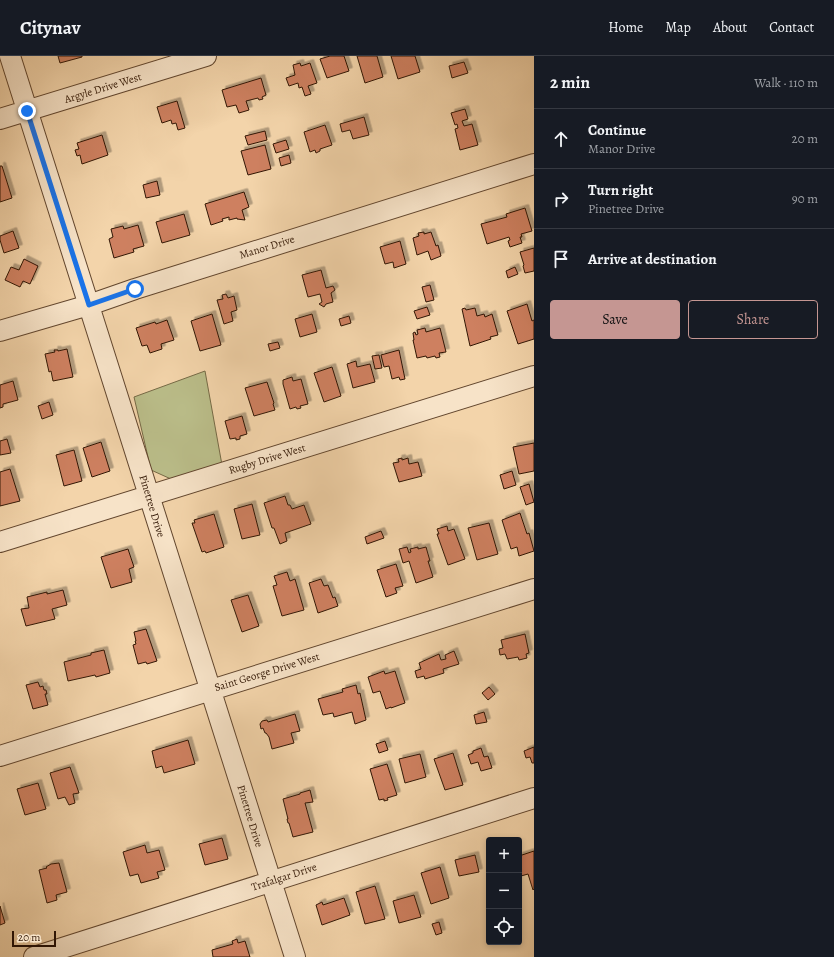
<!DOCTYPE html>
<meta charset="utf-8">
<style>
body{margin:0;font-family:Alegreya,serif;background:#20242c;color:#f1f3f6}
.controls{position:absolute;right:12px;bottom:12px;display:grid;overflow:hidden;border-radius:4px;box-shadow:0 2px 6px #0003}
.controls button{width:36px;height:36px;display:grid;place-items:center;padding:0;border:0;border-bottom:1px solid #363941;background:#171b24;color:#f1f3f6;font:20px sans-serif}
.scale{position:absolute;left:12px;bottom:10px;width:44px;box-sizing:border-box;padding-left:4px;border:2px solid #311604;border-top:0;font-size:11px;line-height:14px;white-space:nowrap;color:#311604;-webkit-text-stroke:3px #f7e3c8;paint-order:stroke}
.stop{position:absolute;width:12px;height:12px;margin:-9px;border:3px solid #1a73e8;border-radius:50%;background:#fff}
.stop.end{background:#1a73e8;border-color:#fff;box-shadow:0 1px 4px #0008}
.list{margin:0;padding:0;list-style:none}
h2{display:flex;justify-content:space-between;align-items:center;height:52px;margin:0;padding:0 16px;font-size:17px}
h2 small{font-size:13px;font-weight:400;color:#9ea1a6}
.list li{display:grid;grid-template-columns:26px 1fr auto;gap:12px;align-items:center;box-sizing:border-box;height:60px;padding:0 16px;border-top:1px solid #363941}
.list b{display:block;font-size:15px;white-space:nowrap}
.list p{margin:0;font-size:13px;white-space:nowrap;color:#9ea1a6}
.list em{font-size:13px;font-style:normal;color:#9ea1a6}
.actions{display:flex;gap:8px;padding:12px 16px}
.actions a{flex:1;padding:9px 0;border:1px solid #c59692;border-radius:4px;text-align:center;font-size:14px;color:#c59692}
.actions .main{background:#c59692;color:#111}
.icon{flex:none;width:22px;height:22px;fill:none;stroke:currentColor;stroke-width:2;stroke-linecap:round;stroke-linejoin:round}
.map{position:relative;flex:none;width:534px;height:901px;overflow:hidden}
header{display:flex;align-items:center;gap:24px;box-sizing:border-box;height:56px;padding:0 20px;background:#171b24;border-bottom:1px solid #363941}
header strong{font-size:19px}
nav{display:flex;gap:22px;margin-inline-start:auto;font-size:14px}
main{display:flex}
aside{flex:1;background:#171b24}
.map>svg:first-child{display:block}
.green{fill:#babd89;stroke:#766a46}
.building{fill:#ce8061;stroke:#311604;filter:url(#shadow)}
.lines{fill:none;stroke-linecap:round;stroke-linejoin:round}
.minor-casing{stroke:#62462e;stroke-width:22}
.minor{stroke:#f7e3c8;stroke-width:20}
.route{stroke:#1a73e8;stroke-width:5}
.labels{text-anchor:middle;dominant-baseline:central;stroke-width:3;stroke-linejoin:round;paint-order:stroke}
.street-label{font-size:11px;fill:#311604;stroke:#f7e3c8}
</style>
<header>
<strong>Citynav</strong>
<nav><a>Home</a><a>Map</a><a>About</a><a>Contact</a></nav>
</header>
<main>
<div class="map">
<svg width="534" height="901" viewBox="0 0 534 901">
<defs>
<filter id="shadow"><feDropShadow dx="3.5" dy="-3.5" stdDeviation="0" flood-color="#0004"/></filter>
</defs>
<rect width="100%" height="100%" fill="#f3d4aa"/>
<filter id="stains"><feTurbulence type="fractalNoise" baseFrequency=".005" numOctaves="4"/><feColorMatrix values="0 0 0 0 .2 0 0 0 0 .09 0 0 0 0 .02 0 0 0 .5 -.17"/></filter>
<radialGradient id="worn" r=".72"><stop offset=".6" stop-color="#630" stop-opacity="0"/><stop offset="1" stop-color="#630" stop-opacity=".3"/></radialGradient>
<path class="green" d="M205 315 222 409 171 423 151 414 134 341Z"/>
<path class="building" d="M58 0H82V1L60 7Z
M330 0H344L349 15 327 22 320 3Z
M357 0H377L383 21 365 27Z
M391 0H415L420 16 398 23Z
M464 6 468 17 452 22 449 10Z
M300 7 301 10 310 7 317 27 308 30 311 38 305 40 302 31 299 32 298 27 289 30 286 22 295 19 293 9Z
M261 22 266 39 262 41 263 43 259 44 258 42 246 45 249 54 239 57 236 49 227 51 222 34Z
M177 45 185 72 178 74 176 67 172 68 171 64 162 67 157 51Z
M465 53 468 63 462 65 464 70 472 68 478 89 460 94 455 73 458 72 457 68 455 69 451 57Z
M364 61 369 79 353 83 350 74 342 76 340 68Z
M325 69 332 89 320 93V95L316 97 315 94 310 96 304 76Z
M265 75 267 84 248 89 245 80Z
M102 79 108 99 82 108 80 99 77 100 75 94 79 93 77 87Z
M286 84 289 93 276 97 273 88Z
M265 89 271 113 248 119 241 95Z
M289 99 291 107 281 110 279 102Z
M0 110H2L12 142 0 146Z
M157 125 160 139 146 142 143 129Z
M244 136 249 151 242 154 245 164 237 163V162L229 164V161L222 163 223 165 211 169 205 148Z
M525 152 532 175 521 178 522 181H520L522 187 510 191 508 185 510 184 509 181 487 188 481 168 507 161 506 158Z
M184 158 190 179 162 187 156 166Z
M138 169 144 190 133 193 134 196 114 202 109 183 113 181 111 173 123 170 124 173Z
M13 175 19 192 4 197 0 184V180Z
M424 176V178L431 176 436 190 438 189 441 200 431 204 428 195 417 199 413 182 419 180 418 177Z
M400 185 406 208 394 212 393 206 385 208 380 191Z
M534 192V215L525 217 523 210 524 209 520 196Z
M24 203 38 210 30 228 23 225 20 231 5 224 11 211 19 214Z
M515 211 518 218 508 222 506 215Z
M321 214 326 232 333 230 335 234 331 237 333 246 326 248 324 251 319 248 322 246 320 238 308 241 302 219Z
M430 229 434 244 426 246 422 231Z
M226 238 228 242 234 240 237 254 231 256 233 265 224 268 217 244 223 243 222 239Z
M527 248 532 265 534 264V283L518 288 507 255Z
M427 251 430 259 417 263 414 255Z
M465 252 466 254 475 252 477 260 484 258 485 261 492 258 498 279 490 281 491 283 470 290 462 253Z
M212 258 221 289 200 295 191 265Z
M312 258 317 276 300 281 295 263Z
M349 260 351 267 341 270 339 263Z
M167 264 174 284 161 288 162 293 150 297 147 289 142 290 136 272 155 266 156 268Z
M425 272 426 276 440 272 446 296 439 297 440 301 436 302 435 300 427 302 426 300 417 302 413 284H414L413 277 415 276 416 279 418 278 417 274Z
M278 286 280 292 270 295 268 288Z
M67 293 73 321 53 325 51 315 49 316 45 298 55 296 54 294H58V295Z
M399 294 405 323 400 324 399 321 392 323 389 310 384 311 381 299Z
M379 299 382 312 375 313 372 300Z
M356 305 357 311 370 308 375 326 353 332 347 308Z
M332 311 341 340 324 346 314 317Z
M292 321 293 325 301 323 308 348 300 350 301 352 297 353 296 351 290 353 283 328V324Z
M13 325 18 344 3 348V351L0 352V329Z
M267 326 274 347 273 348 275 354 254 360 245 332Z
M49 346 53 359 42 363 38 350Z
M242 360 247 378 240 380V383L236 384V382L230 383 225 365Z
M7 383 11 397 0 399V385Z
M101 386 110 415 92 421 83 392Z
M534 387V415L519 418 513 391Z
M74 394 82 425 64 430 56 399Z
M402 402V404L408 402 409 408 418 406 422 420 399 426 393 407 399 406 398 403Z
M10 413 20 445 0 450V416Z
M512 415 516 429 504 433 500 419Z
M529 428 534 446 526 449 520 431Z
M285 440 288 449H290L292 453 304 449 311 468 285 477 287 485 280 488 274 472H272L264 447Z
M252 448 260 479 242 483 234 453Z
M520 457 527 478 529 477 534 495 519 500 517 491 511 493 502 464Z
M214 458 224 491 206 497 205 495 202 496 192 467H195L194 464Z
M489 467 498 498 477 504 468 472Z
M447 470 448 475 454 473 465 503 448 509 437 478H439L437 473Z
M381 475 384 482 367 488 365 481Z
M407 491 409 497 411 496 410 493 418 491V493L426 491 430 505H428L433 521 416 527 409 505 403 507 399 493Z
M128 493 134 511 129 513 132 526 111 532 101 501Z
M396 508 403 530 395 532 397 537 386 541 377 514Z
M287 516 290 525 295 523 304 554 282 560 273 530 277 529 274 520Z
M321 523 324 530 328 529 333 542 335 541 338 550 318 557 309 527Z
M63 534 67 549 52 553 55 563 26 570 21 553 29 552 27 541 47 536V538Z
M248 539 259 570 242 576 231 544Z
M146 573 157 605 147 608 146 606 138 608 133 589 136 588 135 585H136L134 576Z
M525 578 529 597 526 598 527 602 519 604 518 601 507 603 505 598 500 599 499 593 503 592 501 584Z
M104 594 110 617 96 621 95 619 68 625 64 606 91 599V597Z
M454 595 459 608 443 613 444 617 425 623 424 620 417 622 415 615 421 613 419 607 439 598 441 604 446 603 445 599Z
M384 615 385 618 395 615 405 647 391 652V651L386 653 380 635 373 637 368 621Z
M38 626 40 631 43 630 44 634H46L47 638H45L48 649 33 653 26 629Z
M356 629 358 638 360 637 366 664 355 668 352 656 334 661 333 657 323 659 318 643 343 636 342 633Z
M489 631 495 638 488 644 482 637Z
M484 656 487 666 476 668 474 659Z
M295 658 300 675 291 677 294 687 272 693 269 681 266 677H265L263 672 261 673 260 668 262 665 267 664 268 666Z
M188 684 195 708 164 717 162 710 156 712 152 695Z
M385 685 388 694 379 697 376 688Z
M534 691V707H532L530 701 526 702 524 695Z
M481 692 484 701 488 700 492 712 481 715 478 706 471 708 468 699 473 697V695Z
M453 697 463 729 445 734 434 703Z
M420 698 426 721 405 727 399 703Z
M387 708 397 739 387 742 388 744 384 745V743L379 744 370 713Z
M70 711 79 737 73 738 75 747 69 749 65 741 58 743 50 717Z
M38 727 46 753 25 759 17 733Z
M310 734 313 746 305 747 313 776 293 781 289 767H288L287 763H288L283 743 300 738V737Z
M222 782 228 803 205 809 199 788Z
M145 789 147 797 159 794 165 814 157 816 159 822 141 827 138 818 130 820 123 796Z
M534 795V833L533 834 528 818 521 820 519 811V800Z
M475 799 479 816 459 820 455 804Z
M59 807 67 836 56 839 57 844 47 847 39 814 47 812 46 811 51 808Z
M440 811 449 842 431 848 421 817Z
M375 830 385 863 365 868 356 836Z
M414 839 421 861 399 867 393 845Z
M344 842 350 859 322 869 316 849 322 846 323 849Z
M0 850 5 867 0 869Z
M439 866 442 877 436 879 432 868Z
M237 883 238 887 245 885 250 901H213L212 894 233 888 232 885Z"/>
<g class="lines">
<defs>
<path id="minor" d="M10 0 295 901
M0 63 206 0
M0 275 89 249 135 233 534 108
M0 486 534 320
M0 700 534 533
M34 901 534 742"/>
</defs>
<use href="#minor" class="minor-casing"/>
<use href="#minor" class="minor"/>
</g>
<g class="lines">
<path class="route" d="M27 55 89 249 135 233"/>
</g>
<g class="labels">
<g class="street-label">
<text transform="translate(103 32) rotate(-17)">Argyle Drive West</text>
<text transform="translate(267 191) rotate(-17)">Manor Drive</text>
<text transform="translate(267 403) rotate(-17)">Rugby Drive West</text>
<text transform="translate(152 450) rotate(73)">Pinetree Drive</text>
<text transform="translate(267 616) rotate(-17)">Saint George Drive West</text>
<text transform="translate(250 760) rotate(73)">Pinetree Drive</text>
<text transform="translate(284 821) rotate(-18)">Trafalgar Drive</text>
</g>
</g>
<rect width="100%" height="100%" filter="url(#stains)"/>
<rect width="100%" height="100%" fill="url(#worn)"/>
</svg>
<div class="controls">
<button>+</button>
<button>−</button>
<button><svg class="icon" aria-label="locate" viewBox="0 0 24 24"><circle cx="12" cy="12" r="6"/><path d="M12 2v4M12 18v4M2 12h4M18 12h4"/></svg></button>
</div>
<div class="scale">20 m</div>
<div class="stop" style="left:135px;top:233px"></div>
<div class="stop end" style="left:27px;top:55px"></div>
</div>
<aside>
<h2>2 min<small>Walk · 110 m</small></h2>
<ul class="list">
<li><svg class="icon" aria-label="ahead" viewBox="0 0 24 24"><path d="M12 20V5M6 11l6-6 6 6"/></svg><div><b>Continue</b><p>Manor Drive</p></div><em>20 m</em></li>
<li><svg class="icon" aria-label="right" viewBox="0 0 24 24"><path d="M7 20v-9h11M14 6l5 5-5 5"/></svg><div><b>Turn right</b><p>Pinetree Drive</p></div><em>90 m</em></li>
<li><svg class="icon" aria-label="arrive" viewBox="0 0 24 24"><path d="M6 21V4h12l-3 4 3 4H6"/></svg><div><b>Arrive at destination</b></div></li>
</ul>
<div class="actions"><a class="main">Save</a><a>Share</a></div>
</aside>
</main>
